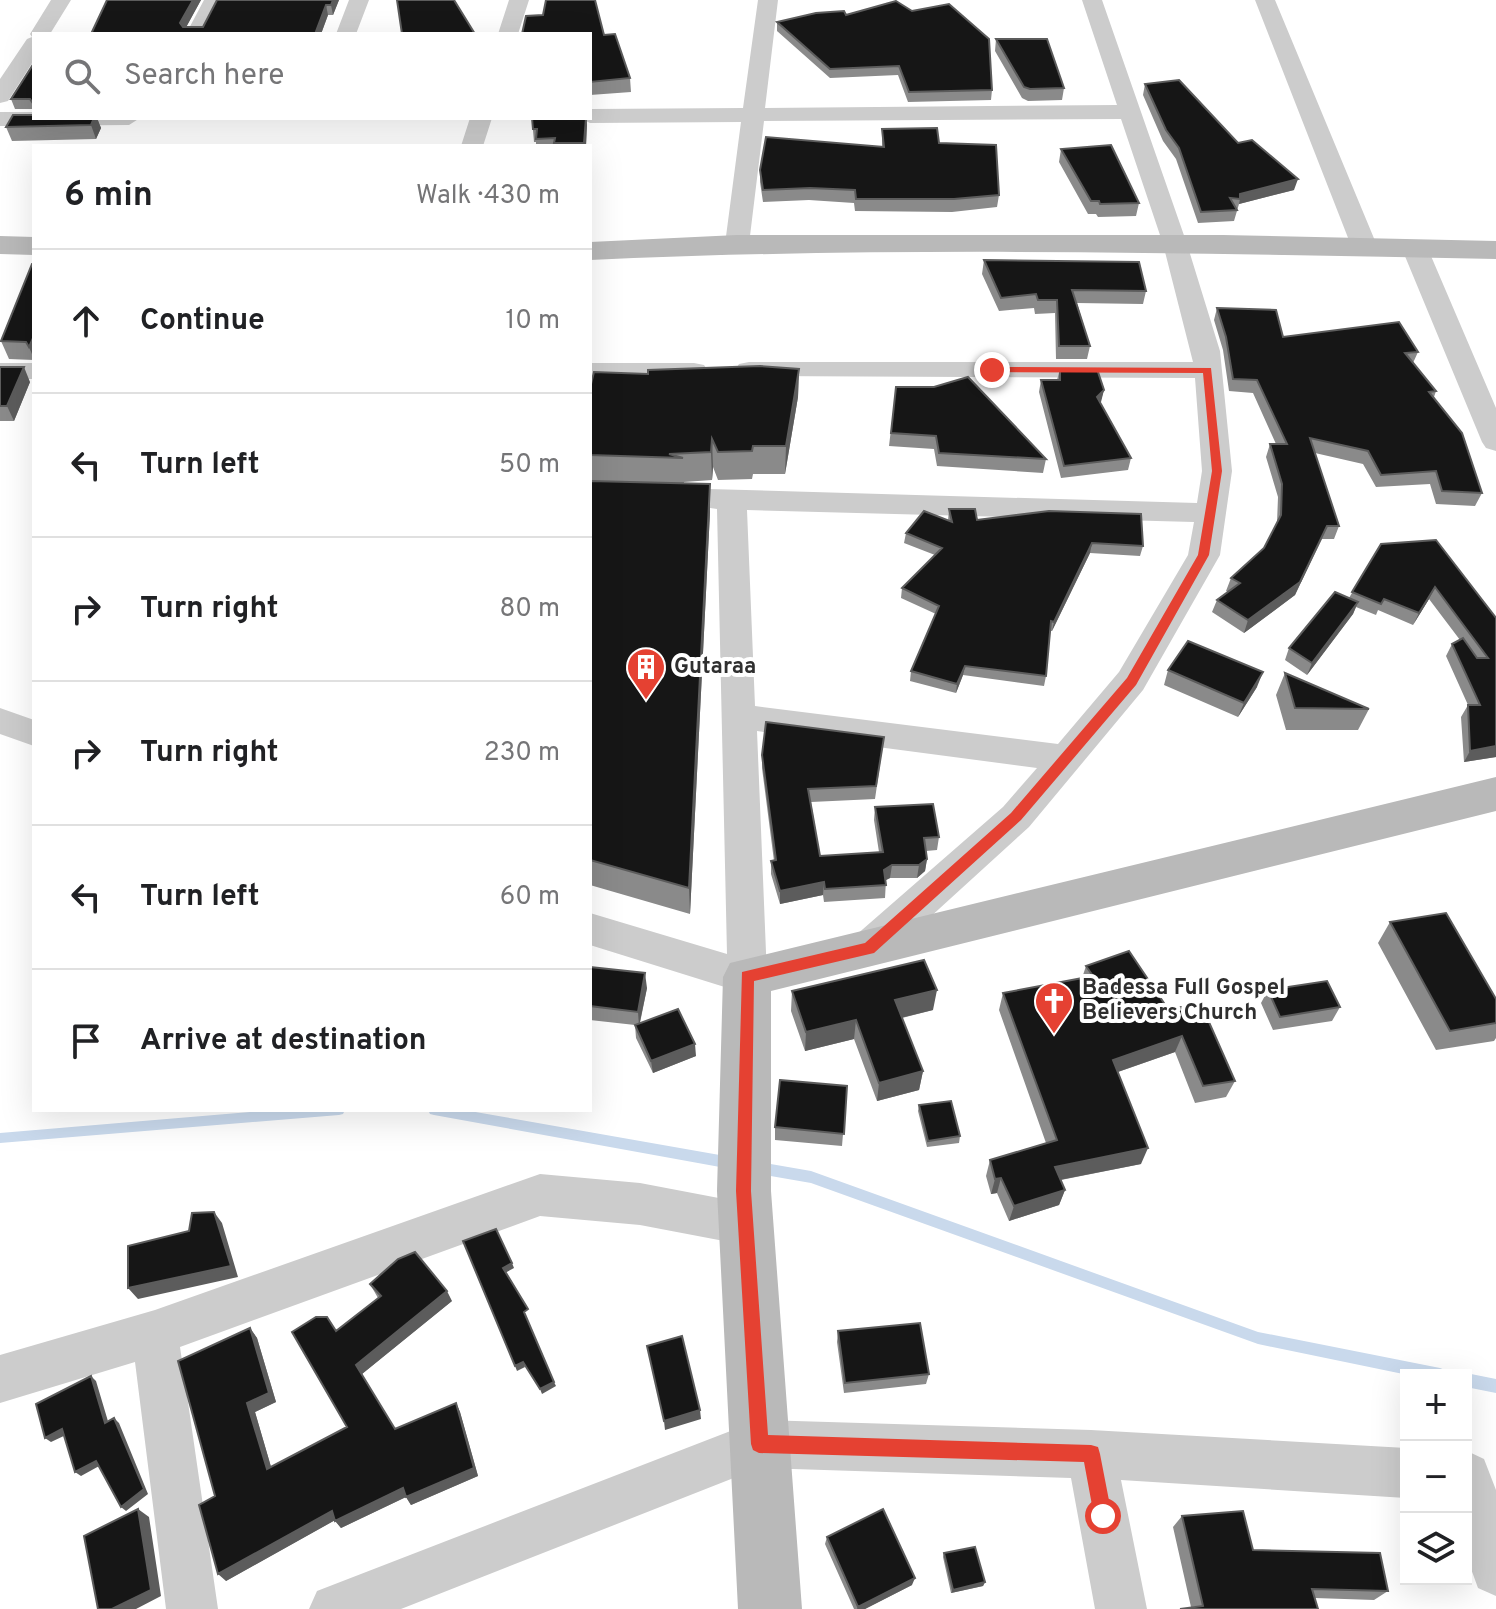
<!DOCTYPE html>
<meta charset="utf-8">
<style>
body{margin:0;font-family:Overpass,sans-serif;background:#f2f2f2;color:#202124}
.controls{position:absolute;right:24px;bottom:24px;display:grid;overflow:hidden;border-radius:0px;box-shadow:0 8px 32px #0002}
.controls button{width:72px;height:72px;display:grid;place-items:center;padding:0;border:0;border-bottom:2px solid #e0e0e0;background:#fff;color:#202124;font:40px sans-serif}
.stop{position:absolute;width:24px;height:24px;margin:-18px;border:6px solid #e54132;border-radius:50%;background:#fff}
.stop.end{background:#e54132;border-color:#fff;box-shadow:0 2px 8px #0008}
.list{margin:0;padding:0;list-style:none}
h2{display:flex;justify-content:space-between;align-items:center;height:104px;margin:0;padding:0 32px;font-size:34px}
h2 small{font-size:26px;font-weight:400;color:#757577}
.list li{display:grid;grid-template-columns:52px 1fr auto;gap:24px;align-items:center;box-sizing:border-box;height:144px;padding:0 32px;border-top:2px solid #e0e0e0}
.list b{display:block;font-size:30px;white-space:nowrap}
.list em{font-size:26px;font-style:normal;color:#757577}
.icon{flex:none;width:44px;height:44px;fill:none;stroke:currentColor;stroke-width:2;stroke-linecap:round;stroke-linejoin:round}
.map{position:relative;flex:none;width:1496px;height:1609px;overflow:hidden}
.search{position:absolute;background:#fff;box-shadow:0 8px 32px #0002;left:32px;top:32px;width:560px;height:88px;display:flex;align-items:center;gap:20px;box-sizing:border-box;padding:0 28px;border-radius:0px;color:#757577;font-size:30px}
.panel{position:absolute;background:#fff;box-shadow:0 8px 32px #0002;left:32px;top:144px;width:560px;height:968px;border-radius:0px}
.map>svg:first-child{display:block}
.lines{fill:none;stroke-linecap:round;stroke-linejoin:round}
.stream{fill:#c9d9ec;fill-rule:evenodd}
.street{fill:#ccc;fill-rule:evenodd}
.secondary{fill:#b9b9b9;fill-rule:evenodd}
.wall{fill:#8a8a8a}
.shaded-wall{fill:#5c5c5c}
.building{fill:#161616;stroke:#5c5c5c;stroke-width:2}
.route{fill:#e54132}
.labels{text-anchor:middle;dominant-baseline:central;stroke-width:8;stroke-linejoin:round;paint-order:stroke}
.poi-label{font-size:22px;font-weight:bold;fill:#2f2f2f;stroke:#fff;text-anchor:start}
</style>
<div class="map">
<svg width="1496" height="1609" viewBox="0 0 1496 1609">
<rect width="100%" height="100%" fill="#fff"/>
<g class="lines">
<path class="stream" d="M275 1110H345L343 1114 339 1115 0 1143V1133Z
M428 1110H464L731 1157 735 1159 737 1163 735 1167 731 1169 434 1115 430 1114Z
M759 1162 811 1171 1258 1332 1440 1368 1445 1370 1447 1375H1408L1258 1344 811 1183 759 1174 755 1172 753 1168 755 1164Z
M1466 1373 1496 1379V1393L1466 1387V1375H1462Z"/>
<path class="street" d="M51 0H71L50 34H34V60L8 101 0 103V79L27 39 32 37 30 34Z
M204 0H224L206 34H186Z
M349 0H369L356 34H336Z
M509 0H529L518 34H498Z
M758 0H778L765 108 1117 105 1082 0H1102L1187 244 1220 351 1232 471 1220 555 1143 690 1029 827 883 960 869 964 855 960 850 948 855 936 1003 807 1037 768 757 731 767 977 761 989 747 994 590 945V913L727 954 717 509 697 506 693 499 697 492 708 489 1197 503 1202 471 1195 378 739 376 735 370 739 364 749 362H1193L1163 244 1121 119 764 121 749 244 746 249H728L725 244 741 122 590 123 580 118H590V109L743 108ZM747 510 1194 522 1188 555 1119 672 1058 744 755 706Z
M1255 0H1275L1378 248 1374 253H1356L1352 248Z
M0 112H34V118H140L129 125 0 126Z
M470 118H492L483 146H461Z
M1415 241 1424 244 1428 249 1496 408V451L1486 448 1482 442 1402 249 1406 244Z
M0 363H34V379H0Z
M590 363H694L704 365 708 371 704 377 694 379H590Z
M0 708 34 720V746L0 734Z
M540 1174 640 1183 745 1203 761 1209 767 1224 761 1239 745 1245 640 1225 540 1216 180 1347 218 1609H166L135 1362 0 1403V1355L155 1310Z
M759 1420 1091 1430 1406 1448V1498L1121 1480 1147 1609H1095L1071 1478 759 1468 401 1609H309L317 1591Z
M1467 1451 1484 1459 1496 1490V1596L1478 1588 1466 1555Z"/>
<path class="secondary" d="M737 235H1223L1496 241V259C1194 253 892 246 590 260V242Z
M0 236 34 237V255L0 254Z
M1496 777V811L771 991V1191L802 1609H738L717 1191 723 977 730 963Z"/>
</g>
<path class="wall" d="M107 0H201L186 27H203L217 0H339L333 15H328L321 34H91Z
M543 15 604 35 630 78 631 92 590 95V34Z
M846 15 992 90 991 100 908 102 898 75 830 78 777 31V22Z
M996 39 1064 88 1062 100 1028 101 1022 98 995 51Z
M34 63V109H15L11 99Z
M1145 84 1238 143 1294 190 1239 204 1234 221 1198 223 1176 159 1163 141 1143 95Z
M34 118H97L101 128 96 139 12 141 6 127Z
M532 118H587L586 146H536V142H534Z
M882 129 939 143 999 195 997 207 952 212 855 211 854 203 809 200 763 202 760 182V170L882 146Z
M1061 149 1139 203 1136 216 1098 217 1096 214H1088L1059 162Z
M984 260 1146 291 1143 304 1077 303 1090 346 1087 359H1056L1055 313 1035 314 1034 308 999 311 982 274Z
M34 264V360L9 359 1 341Z
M1217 308 1283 337 1418 352 1413 363 1436 391 1434 397 1482 493 1475 506 1436 504 1430 484 1376 487 1363 464 1315 453 1339 526 1334 539H1322L1295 595 1244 633 1212 612 1217 600 1228 592 1226 591 1231 578 1264 548 1277 523 1278 497 1266 457 1270 444H1276L1253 393 1229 391 1223 350 1214 320Z
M0 367 30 382 14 421H0Z
M799 369 798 397 785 474H753L752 479 718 480 713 467 712 480 684 482V483L710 484V512L690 914 590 885V388L648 374Z
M1060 369 1104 390 1100 403 1131 458 1128 470 1061 478 1039 392 1041 380H1057Z
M896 387 1046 459 1043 473 937 466 934 449 889 446Z
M949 509 977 520 1143 546 1140 556 1090 553 1052 631H1050L1046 676 1044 686 963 675 956 693 910 681 911 671 936 614 901 598 902 588 935 555 904 543 906 533 948 521Z
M1381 544 1496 618V757L1464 762 1461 717 1468 705 1446 656 1452 644 1460 640 1429 599 1413 625 1378 610 1376 615 1356 607 1353 614 1307 675 1285 660 1289 648 1349 598Z
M1168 670 1257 687 1238 717 1164 685Z
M1285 673 1369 709 1358 730H1286L1276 695Z
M882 751 875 799 811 802 820 856 879 852 874 820 875 807 939 837 937 850 926 851 927 859 925 871 917 878H890L886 880 885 898 824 902 823 895 780 904 771 874V861H774L762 768V755Z
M1390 922 1496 999V1038L1494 1041 1436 1050 1378 943Z
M1086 966 1168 1009 1235 1081 1226 1097 1195 1103 1175 1052 1118 1072 1141 1164 1061 1180 1065 1190 1059 1205 1009 1221 997 1193 991 1194 986 1176 990 1160 1046 1143 999 1010 1003 993 1082 978Z
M590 967 647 988 640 1023 696 1056 653 1073 636 1038 635 1025 590 1020Z
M1268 990 1340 1007 1332 1021 1273 1030 1261 1003Z
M792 991 933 1010 902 1018 923 1071 919 1090 877 1101 854 1039 805 1051 791 1011Z
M847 1086 842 1146 775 1140V1127Z
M919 1105 960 1136 959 1143 927 1147 918 1111Z
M370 1284 452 1301 362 1374 395 1429 456 1403 460 1412 478 1476 411 1505 406 1497 341 1528 335 1520 226 1581 215 1496 250 1328 257 1338 276 1402 255 1412 271 1467 347 1427 336 1331 378 1298Z
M838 1331 929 1374 926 1384 844 1393 837 1342Z
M1182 1516 1253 1550 1388 1591 1374 1600 1315 1598 1191 1607 1173 1527Z
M827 1537 912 1585 865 1609H854L825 1544Z
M944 1553 985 1582 983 1586 951 1593 943 1557Z"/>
<path class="shaded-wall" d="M193 0H201L183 33 180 23Z
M333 0H339L333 15 331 5Z
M326 5 328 15 321 34H315Z
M94 118H97L101 128 96 139 91 125Z
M586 118 587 125 586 146H584Z
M1298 179 1294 190 1239 204 1240 199V194Z
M34 336V359L29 347Z
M24 367 30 382 14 421 7 406Z
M799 369 798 397 785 474 786 446Z
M1104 390 1101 402 1094 409 1097 397Z
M712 439 713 467 712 480 711 452Z
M710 484V512L690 914 689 888Z
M1327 526 1295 595 1244 633 1248 620Z
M1092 543 1090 553 1052 631 1054 622Z
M1435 587 1429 599 1413 625 1419 613Z
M1358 602 1353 614 1307 675 1312 663Z
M965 666 963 675 956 693 957 684Z
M1263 672 1257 687 1238 717 1244 703Z
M1496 746V757L1464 762 1470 751Z
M927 859 925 871 917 878 919 865Z
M892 865 890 878 882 882 884 870Z
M824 882 823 895 780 904V891Z
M645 973 647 988 639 1026 638 1012Z
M937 990 933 1010 892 1020 895 1000Z
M856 1020 854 1039 805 1051 806 1032Z
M1182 1036 1175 1052 1106 1076 1113 1060Z
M695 1044 696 1056 653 1073 651 1061Z
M923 1071 919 1090 877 1101 879 1083Z
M1148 1148 1141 1164 1049 1182 1055 1167Z
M1001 1178 997 1193 991 1194 995 1179Z
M1065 1190 1059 1205 1009 1221 1014 1206Z
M214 1212 222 1223 238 1277 138 1299 128 1288Z
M512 1263 514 1268 505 1273 503 1268Z
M447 1291 452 1301 362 1374 356 1365Z
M250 1328 257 1338 276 1402 255 1412 274 1477 267 1469 247 1403Z
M523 1362 525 1367 517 1371 515 1366Z
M91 1376 96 1381 110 1428 105 1423Z
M554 1382 556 1386 542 1394 540 1389Z
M456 1403 460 1412 478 1476 411 1505 406 1497 341 1528 335 1521Z
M700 1410 701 1419 665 1430 664 1421Z
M114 1418 119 1423 148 1494 126 1511 121 1507Z
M62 1429 68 1434 51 1442 45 1438Z
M96 1461 101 1465 81 1476 75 1472Z
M138 1509 149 1517 161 1596 136 1609H112Z
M332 1511 339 1518 226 1581 218 1574Z
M915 1578 912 1585 865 1609H857L858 1607Z
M985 1582 983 1586 951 1593 953 1590Z"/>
<path class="building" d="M107 0H193L180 23 183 27H203L217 0H333L331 5H326L315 34H91Z
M397 0H454L475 34H402Z
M546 0H595L604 35 615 34 630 78 590 82V34H522L526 16 543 15Z
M896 1 912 11 949 4 989 39 992 90 909 92 899 66 830 69 777 22 816 13 844 11 846 15Z
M996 39H1047L1064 88 1030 89 1024 87Z
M34 63V105L30 99H11Z
M1179 80 1238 143 1252 140 1298 179 1240 194V199L1230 198 1237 210 1201 212 1179 148 1166 130 1145 84Z
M13 115H34V118H94L91 125 6 127Z
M532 118H586L584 143H554L555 138 536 139 537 129H533Z
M937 128 939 143 996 145 999 195 954 199H856L855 190 810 188 763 190 760 170 766 137 884 147 882 129Z
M1111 145 1139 203 1100 204 1099 201H1091L1061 149Z
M984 260 1139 262 1146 291 1072 290 1090 346H1059L1057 300H1038L1036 294 1001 298Z
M32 264H34V336L29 347 26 342 1 341Z
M1217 308 1276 310 1283 337 1399 322 1418 352 1405 353 1436 391 1429 392 1462 433 1482 493 1442 491 1436 471 1381 475 1368 451 1310 438 1339 526H1327L1300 582 1248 620 1217 600 1240 583 1231 578 1264 548 1281 515 1282 484 1270 444H1287L1257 380 1233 379 1226 337Z
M760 366 799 369 786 446H753L752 451 718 452 712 439 711 452 669 454 683 458 590 455V388L594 372 648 374V370Z
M0 367H24L7 406H0Z
M1060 369H1097L1104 390 1097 397 1131 458 1064 466 1041 380H1060Z
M968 377 1046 459 939 453 936 436 891 433 896 387H934Z
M590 481 710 484 689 888 590 860Z
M949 509H975L977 520 1049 511 1141 514 1143 546 1092 543 1054 622 1051 621 1046 676 965 666 957 684 911 671 939 606 902 588 942 548 906 533 924 511 952 522Z
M1436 540 1496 618V746L1470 751 1468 705H1480L1452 644 1463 638 1477 658H1488L1435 587 1419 613 1384 599 1381 604 1352 592 1381 544Z
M1335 592 1358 602 1312 663 1289 648Z
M1188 641 1263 672 1244 703 1168 670Z
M1285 673 1369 709 1295 708Z
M766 722 884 737 876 786 808 789 820 856 883 852 875 807 933 804 939 837 924 838 927 859 919 865H892L884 870 886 885 825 889 824 882 780 891 771 861 776 860 762 755Z
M1446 913 1496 999V1023L1450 1031 1390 922Z
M1129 951 1168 1009 1201 1004 1235 1081 1203 1086 1182 1036 1113 1060 1148 1148 1055 1167 1065 1190 1014 1206 1001 1178 995 1179 990 1160 1057 1140 1003 993 1093 976 1086 966Z
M924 960 937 990 895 1000 923 1071 879 1083 856 1020 806 1032 792 991Z
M590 967 645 973 638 1012 590 1006Z
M1327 981 1340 1007 1280 1017 1268 990Z
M678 1009 695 1044 651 1061 635 1025Z
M780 1080 847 1086 844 1134 775 1127Z
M951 1101 960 1136 928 1141 919 1105Z
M214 1212 231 1266 128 1288V1246L189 1231 192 1213Z
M496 1229 512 1263 503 1268 528 1309 524 1312 554 1382 540 1389 523 1362 515 1366 463 1241Z
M415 1252 447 1291 356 1365 395 1429 456 1403 474 1468 406 1497 403 1488 335 1521 332 1511 218 1574 199 1505 215 1496 178 1361 250 1328 269 1393 247 1403 267 1469 347 1427 292 1332 316 1317H327L336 1331 381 1296 370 1284 398 1259Z
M920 1323 929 1374 845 1383 838 1331Z
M682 1336 700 1410 664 1421 647 1346Z
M91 1376 105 1423 114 1418 144 1489 121 1507 96 1461 75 1472 62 1429 45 1438 36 1404Z
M138 1509 151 1590 112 1609H98L84 1536Z
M883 1509 915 1578 858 1607 827 1537Z
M1243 1511 1253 1550 1380 1553 1388 1591 1312 1589 1318 1609H1180L1203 1606 1182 1516Z
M975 1547 985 1582 953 1590 944 1553Z"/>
<path class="route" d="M992 367 1211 368 1222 471 1209 555 1136 685 1021 820 874 953 754 981 751 1191 768 1435 1091 1445 1098 1447 1100 1454 1112 1516 1110 1522 1103 1525 1097 1522 1094 1516 1084 1462 759 1453 753 1450 751 1444 736 1191 742 972 865 943 1011 813 1127 678 1198 555 1212 471 1203 373 988 372Z"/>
<defs>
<symbol id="building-pin" viewBox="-11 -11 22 30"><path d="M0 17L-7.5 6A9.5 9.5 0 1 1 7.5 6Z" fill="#e54132" stroke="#fff"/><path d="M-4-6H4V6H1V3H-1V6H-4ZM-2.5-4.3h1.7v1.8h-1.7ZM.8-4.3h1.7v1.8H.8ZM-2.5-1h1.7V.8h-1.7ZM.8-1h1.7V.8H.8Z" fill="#fff"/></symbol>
<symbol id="church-pin" viewBox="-11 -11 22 30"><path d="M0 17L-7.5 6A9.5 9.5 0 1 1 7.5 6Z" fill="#e54132" stroke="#fff"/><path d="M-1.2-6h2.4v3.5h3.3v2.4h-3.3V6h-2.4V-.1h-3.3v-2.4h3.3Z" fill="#fff"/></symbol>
</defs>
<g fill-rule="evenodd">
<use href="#building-pin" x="624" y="645" width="44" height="60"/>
<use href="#church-pin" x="1032" y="979" width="44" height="60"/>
</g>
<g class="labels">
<g class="poi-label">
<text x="674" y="667">Gutaraa</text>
<text x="1082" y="988">Badessa Full Gospel<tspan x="1082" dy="25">Believers Church</tspan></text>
</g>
</g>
</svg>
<div class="controls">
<button>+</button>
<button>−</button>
<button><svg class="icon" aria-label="layers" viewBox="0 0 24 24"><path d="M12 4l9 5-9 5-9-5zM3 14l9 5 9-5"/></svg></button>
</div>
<div class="stop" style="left:1103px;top:1516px"></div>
<div class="stop end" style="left:992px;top:370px"></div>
<div class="search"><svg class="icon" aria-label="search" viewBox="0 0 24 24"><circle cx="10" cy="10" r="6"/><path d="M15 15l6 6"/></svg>Search here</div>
<section class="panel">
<h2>6 min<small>Walk · 430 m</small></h2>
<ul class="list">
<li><svg class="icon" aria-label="ahead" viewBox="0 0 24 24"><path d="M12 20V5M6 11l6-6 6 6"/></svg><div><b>Continue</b></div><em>10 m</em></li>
<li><svg class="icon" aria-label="left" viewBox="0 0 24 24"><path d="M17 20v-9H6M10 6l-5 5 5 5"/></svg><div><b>Turn left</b></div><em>50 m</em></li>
<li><svg class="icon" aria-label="right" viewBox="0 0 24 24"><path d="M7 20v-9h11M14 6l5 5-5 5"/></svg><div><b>Turn right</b></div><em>80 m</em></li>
<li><svg class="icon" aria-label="right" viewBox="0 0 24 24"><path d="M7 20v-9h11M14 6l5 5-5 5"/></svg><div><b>Turn right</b></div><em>230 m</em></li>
<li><svg class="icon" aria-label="left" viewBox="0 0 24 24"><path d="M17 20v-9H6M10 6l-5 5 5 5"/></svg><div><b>Turn left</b></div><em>60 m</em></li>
<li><svg class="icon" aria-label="arrive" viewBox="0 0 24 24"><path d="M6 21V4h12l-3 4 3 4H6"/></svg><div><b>Arrive at destination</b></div></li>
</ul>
</section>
</div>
